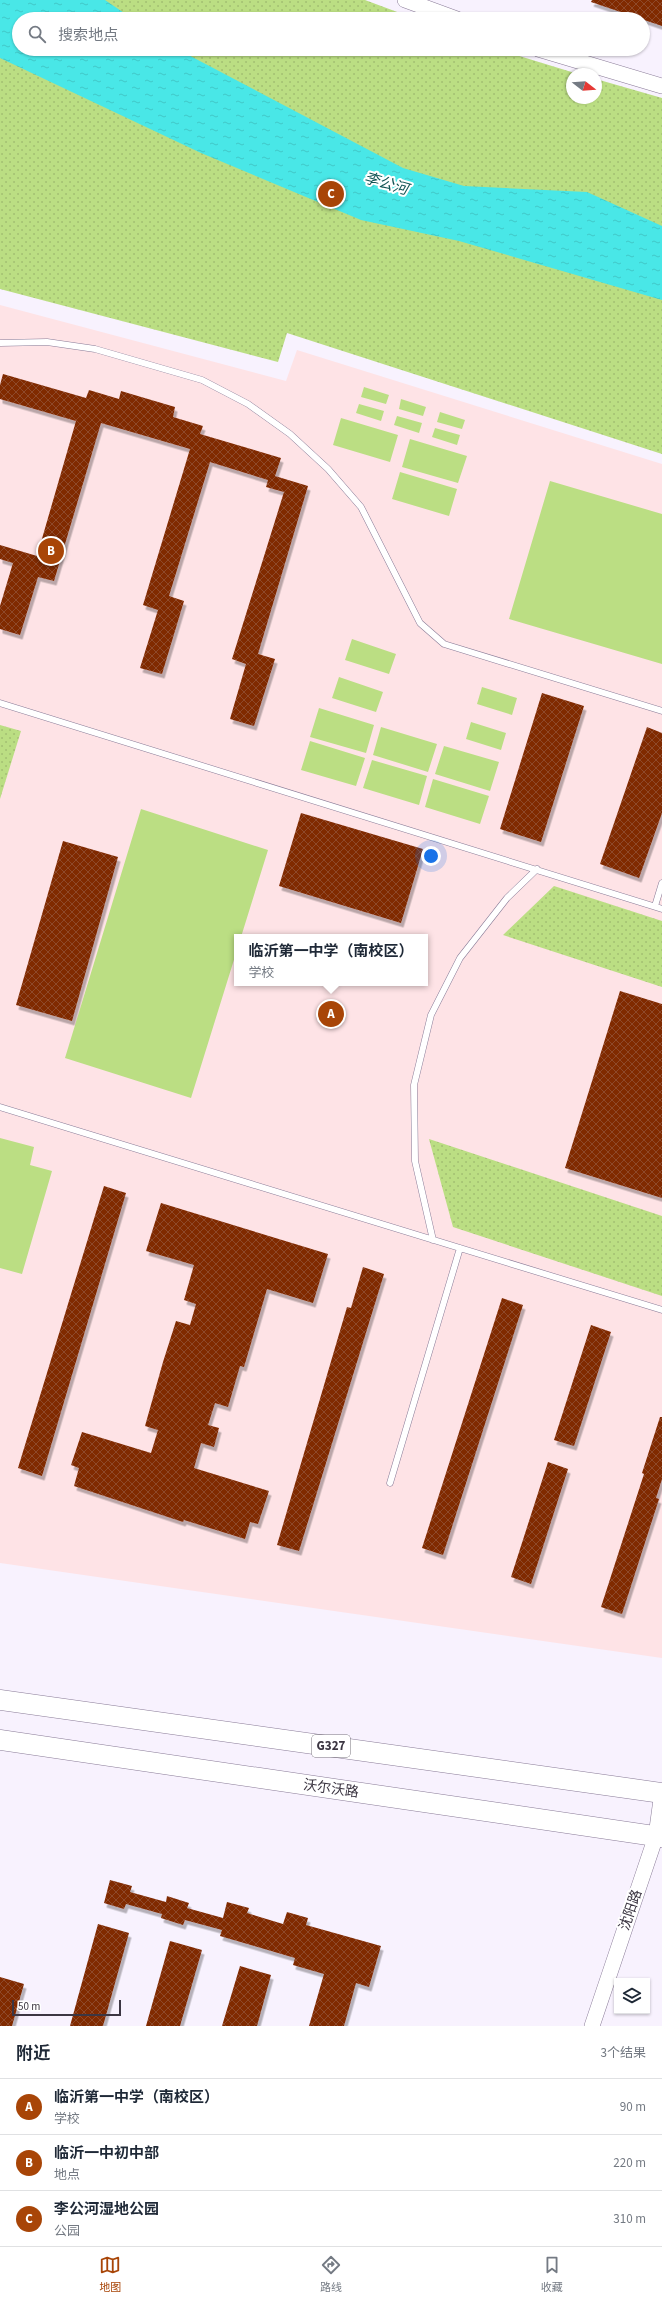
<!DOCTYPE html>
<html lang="zh">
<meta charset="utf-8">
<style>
body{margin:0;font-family:"Source Sans 3","Noto Sans SC",sans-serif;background:#f6f6f7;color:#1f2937}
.controls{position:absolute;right:12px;bottom:12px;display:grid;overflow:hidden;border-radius:0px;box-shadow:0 1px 3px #0004}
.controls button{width:36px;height:36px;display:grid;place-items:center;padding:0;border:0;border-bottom:1px solid #e0e1e3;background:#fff;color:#1f2937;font:20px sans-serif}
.compass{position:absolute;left:566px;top:68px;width:36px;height:36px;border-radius:50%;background:#fff;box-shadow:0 1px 3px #0004;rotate:107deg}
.scale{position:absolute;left:12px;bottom:10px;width:109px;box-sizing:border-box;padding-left:4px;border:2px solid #3c3642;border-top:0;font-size:11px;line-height:14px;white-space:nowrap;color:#3c3642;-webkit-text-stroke:3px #fff;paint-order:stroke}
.you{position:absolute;left:431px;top:856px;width:14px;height:14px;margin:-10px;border:3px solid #fff;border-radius:50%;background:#1a73e8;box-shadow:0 0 0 6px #1a73e833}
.badge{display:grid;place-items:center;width:26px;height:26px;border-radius:50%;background:#a84507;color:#fff;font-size:13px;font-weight:700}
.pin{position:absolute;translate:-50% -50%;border:2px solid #fff;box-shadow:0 1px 4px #0006}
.popup{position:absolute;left:234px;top:934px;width:194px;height:52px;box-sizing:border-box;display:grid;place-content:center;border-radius:0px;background:#fff;filter:drop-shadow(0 1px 3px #0005);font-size:13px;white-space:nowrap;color:#747a83}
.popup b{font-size:15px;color:#1f2937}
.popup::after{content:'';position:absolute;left:50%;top:100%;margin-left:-8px;border:8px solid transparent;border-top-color:#fff}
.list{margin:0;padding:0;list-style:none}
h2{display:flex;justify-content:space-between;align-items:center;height:52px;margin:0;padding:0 16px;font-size:17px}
h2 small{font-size:13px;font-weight:400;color:#747a83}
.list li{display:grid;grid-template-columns:26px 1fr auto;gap:12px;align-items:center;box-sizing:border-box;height:56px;padding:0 16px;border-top:1px solid #e0e1e3}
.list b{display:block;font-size:15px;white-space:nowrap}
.list p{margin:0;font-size:13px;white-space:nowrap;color:#747a83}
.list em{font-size:13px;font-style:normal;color:#747a83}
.icon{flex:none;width:22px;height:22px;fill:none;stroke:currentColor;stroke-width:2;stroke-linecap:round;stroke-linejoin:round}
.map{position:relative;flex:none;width:662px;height:2026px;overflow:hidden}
.search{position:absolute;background:#fff;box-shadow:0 1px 3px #0004;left:12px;right:12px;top:12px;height:44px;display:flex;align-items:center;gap:10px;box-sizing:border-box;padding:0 14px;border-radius:22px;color:#747a83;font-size:15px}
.sheet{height:220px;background:#fff}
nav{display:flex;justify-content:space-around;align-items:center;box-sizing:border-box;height:56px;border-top:1px solid #e0e1e3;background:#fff;font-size:11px;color:#747a83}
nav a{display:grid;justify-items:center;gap:2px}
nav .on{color:#a84507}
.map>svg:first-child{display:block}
.education{fill:#fee3e6;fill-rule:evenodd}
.grass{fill:#bbde83}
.park{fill:url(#park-dots)}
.water{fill:url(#water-ripples)}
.building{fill:url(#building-cross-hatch);filter:url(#shadow)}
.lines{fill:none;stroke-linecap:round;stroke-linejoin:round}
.service-casing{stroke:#897b97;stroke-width:7}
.tertiary-casing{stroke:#897b97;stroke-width:16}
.trunk-casing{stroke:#897b97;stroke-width:21}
.service{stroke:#fff;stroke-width:6}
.tertiary{stroke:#fff;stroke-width:15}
.trunk{stroke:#fff;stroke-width:20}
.labels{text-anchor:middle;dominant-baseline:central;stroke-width:4;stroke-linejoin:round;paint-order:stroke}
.shield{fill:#fff;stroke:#76727b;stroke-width:1}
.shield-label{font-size:13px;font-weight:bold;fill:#3c3642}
.street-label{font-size:14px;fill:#3c3642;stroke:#fff}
.water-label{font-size:15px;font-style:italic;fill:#115454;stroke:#fff}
</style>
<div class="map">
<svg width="662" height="2026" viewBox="0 0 662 2026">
<defs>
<pattern id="park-dots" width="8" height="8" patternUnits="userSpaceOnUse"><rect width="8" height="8" fill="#bbde83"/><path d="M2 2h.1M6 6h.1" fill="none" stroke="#a2bf72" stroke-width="1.8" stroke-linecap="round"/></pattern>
<pattern id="water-ripples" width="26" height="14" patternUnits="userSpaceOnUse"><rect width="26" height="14" fill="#49e7e7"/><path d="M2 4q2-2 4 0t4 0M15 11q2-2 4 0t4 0" fill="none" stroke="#41c7c7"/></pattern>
<pattern id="building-cross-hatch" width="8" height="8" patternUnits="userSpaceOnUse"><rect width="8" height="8" fill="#802902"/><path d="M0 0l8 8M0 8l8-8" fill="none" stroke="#8e4829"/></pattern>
<filter id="shadow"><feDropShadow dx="2.5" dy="4.5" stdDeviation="0" flood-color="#0004"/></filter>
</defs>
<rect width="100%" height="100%" fill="#f8f2fe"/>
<path class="education" d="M0 305 286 381 297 350 662 464V1658L0 1563ZM237 937H425V983H237Z"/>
<path class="grass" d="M364 387 389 395 386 404 361 397Z
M401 399 426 407 423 416 399 409Z
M359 404 384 411 381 421 356 413Z
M440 412 465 420 462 429 437 422Z
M397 416 422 423 419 433 394 425Z
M341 418 398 435 390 462 333 445Z
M435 428 460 435 457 445 432 437Z
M410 439 467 456 458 483 402 467Z
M400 472 457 489 449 516 392 499Z
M550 481 662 514V664L509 619Z
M352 639 396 654 389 674 345 660Z
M339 677 383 692 376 712 332 698Z
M482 687 517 698 512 715 477 704Z
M319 708 374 725 366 753 310 737Z
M471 722 506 733 501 750 466 739Z
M381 727 437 744 428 772 373 755Z
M310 741 365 758 356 786 301 770Z
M444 746 499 762 490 791 435 774Z
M372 760 427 776 419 805 363 788Z
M433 779 489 796 480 824 425 807Z
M141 809 268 850 241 937H237V950L191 1098 65 1058Z
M0 1138 34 1147 30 1165 52 1171 22 1274 0 1268Z"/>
<path class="park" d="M0 0H365L416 19H19V49H497L578 74H572V98H596V79L662 98V454L287 333 278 362 0 289Z
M0 725 21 731 0 799Z
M554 886 662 921V987L503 935Z
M429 1139 662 1216V1296L453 1227Z"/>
<path class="water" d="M0 0H105L133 19H19V49H177L403 168 464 186 587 192 662 226V300L459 241 361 220 201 153 0 58Z"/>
<path class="building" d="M592 0H662V26L591 2Z
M3 374 86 398 89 390 119 399 121 391 175 407 173 417 203 426 200 434 281 458 275 476 308 486 258 654 275 659 254 726 230 719 246 664 232 659 284 492 266 487 268 480 210 462 169 596 184 601 162 674 140 668 158 610 143 605 190 449 101 423 54 581 38 577 20 635 0 629V606L13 563 0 559V545L37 556 76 421 0 399V385Z
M542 693 584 706 541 842 500 829Z
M647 727 662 733V813L639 878 600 864Z
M301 813 423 849 401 923 279 886Z
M63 841 118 857 72 1021 16 1005Z
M620 991 662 1004V1198L565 1168Z
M104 1186 126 1193 42 1476 18 1468Z
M161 1203 328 1254 313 1303 267 1289 244 1367 240 1366 228 1407 215 1403 208 1425 219 1428 214 1447 201 1443 194 1468 269 1491 258 1524 250 1522 245 1539 184 1520 183 1522 74 1486 79 1468 71 1465 82 1432 151 1453 158 1430 145 1426 163 1362 176 1321 190 1325 196 1304 184 1300 194 1265 146 1251Z
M363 1267 384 1274 299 1551 277 1545 347 1307 351 1308Z
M502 1298 523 1305 443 1555 422 1548Z
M591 1325 611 1332 574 1446 554 1440Z
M660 1417H662V1479L656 1498 659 1499 622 1614 601 1607 644 1474 642 1473Z
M548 1462 568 1469 531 1584 511 1577Z
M110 1880 132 1886 130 1892 166 1902 167 1896 189 1903 187 1908 223 1918 227 1902 249 1908 247 1913 283 1924 287 1912 308 1918 306 1925 381 1946 369 1987 356 1983 344 2026H309L324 1974 293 1965 295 1958 220 1936 222 1930 185 1920 183 1925 161 1918 162 1914 126 1904 124 1909 104 1903Z
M98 1924 129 1933 103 2026H70Z
M170 1941 202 1950 180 2026H146Z
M240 1966 271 1975 257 2026H222Z
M0 1977 24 1984 12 2026H0Z"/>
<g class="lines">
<defs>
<path id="service" d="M0 343 47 342 95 349 202 380 248 404 290 434 328 469 361 507 420 623 444 644 662 711
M0 703 662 909
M655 906 662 883
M0 1107 662 1310
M433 1240 415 1161 414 1085 431 1015 460 958 507 898 537 869
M390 1483 460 1248"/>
<path id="tertiary" d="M405 0 457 19
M538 49 662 86
M592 2026 656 1836 662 1792"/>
<path id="trunk" d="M0 1700 662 1793
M0 1740 662 1837"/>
</defs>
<use href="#service" class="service-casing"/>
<use href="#tertiary" class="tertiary-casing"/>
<use href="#trunk" class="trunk-casing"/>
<use href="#service" class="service"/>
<use href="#tertiary" class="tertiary"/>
<use href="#trunk" class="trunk"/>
</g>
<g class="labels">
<rect class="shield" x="312" y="1735" width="38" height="22" rx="3"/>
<g class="shield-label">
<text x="331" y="1746">G327</text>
</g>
<g class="street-label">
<text transform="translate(331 1789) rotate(8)">沃尔沃路</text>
<text transform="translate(631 1910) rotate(-71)">沈阳路</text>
</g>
<g class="water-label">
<text transform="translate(386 184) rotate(16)">李公河</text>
</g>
</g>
</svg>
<div class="controls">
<button><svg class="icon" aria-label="layers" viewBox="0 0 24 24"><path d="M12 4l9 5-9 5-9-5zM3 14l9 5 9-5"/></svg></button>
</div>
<svg class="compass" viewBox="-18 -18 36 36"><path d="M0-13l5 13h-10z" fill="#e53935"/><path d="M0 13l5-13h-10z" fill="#747a83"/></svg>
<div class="scale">50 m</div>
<div class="you"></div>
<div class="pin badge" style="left:331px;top:1014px">A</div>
<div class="popup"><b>临沂第一中学（南校区）</b>学校</div>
<div class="pin badge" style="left:51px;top:551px">B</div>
<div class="pin badge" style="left:331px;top:194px">C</div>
<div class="search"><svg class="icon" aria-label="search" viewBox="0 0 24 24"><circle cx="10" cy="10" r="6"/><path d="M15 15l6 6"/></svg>搜索地点</div>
</div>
<section class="sheet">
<h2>附近<small>3个结果</small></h2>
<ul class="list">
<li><span class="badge">A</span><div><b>临沂第一中学（南校区）</b><p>学校</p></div><em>90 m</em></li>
<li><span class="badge">B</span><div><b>临沂一中初中部</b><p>地点</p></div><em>220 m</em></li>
<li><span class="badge">C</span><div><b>李公河湿地公园</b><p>公园</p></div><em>310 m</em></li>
</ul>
</section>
<nav>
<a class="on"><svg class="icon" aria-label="map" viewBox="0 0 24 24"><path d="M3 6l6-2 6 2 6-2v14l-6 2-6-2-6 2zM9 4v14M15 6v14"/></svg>地图</a>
<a><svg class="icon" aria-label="directions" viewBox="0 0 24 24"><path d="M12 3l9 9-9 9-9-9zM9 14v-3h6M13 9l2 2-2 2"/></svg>路线</a>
<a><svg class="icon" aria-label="saved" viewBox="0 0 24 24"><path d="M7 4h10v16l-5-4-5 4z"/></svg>收藏</a>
</nav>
